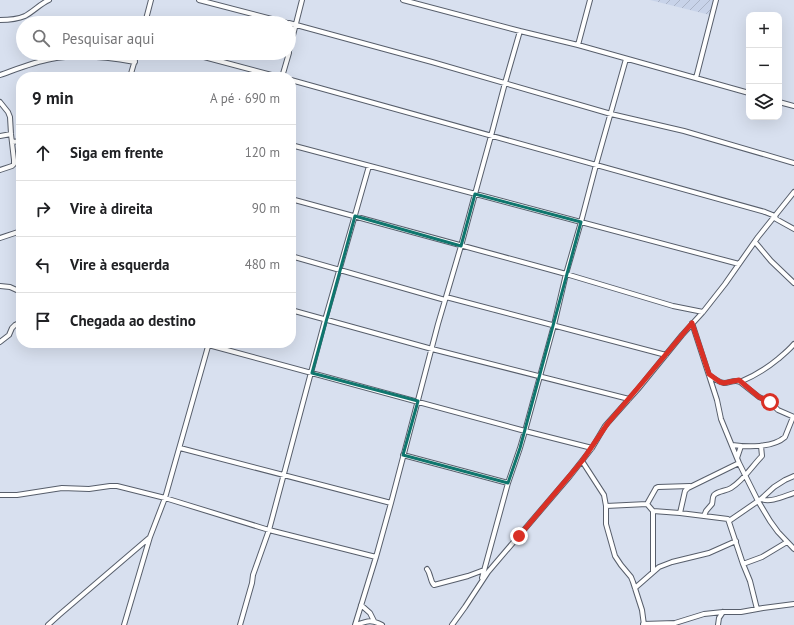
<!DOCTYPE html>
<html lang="pt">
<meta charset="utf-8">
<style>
body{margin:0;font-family:"PT Sans",sans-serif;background:#f2f2f2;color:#202124}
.controls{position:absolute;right:12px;top:12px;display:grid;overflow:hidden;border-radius:8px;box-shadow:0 4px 16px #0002}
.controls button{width:36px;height:36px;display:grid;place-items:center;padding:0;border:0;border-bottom:1px solid #e0e0e0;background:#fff;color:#202124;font:20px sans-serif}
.stop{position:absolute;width:12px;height:12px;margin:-9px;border:3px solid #d93025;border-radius:50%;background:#fff}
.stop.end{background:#d93025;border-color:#fff;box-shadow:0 1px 4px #0008}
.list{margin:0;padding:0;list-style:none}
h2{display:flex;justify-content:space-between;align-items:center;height:52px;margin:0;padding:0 16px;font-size:17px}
h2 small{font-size:13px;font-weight:400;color:#757577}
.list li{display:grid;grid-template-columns:26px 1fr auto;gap:12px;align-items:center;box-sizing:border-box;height:56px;padding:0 16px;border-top:1px solid #e0e0e0}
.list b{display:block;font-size:15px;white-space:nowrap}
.list em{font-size:13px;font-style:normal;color:#757577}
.icon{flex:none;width:22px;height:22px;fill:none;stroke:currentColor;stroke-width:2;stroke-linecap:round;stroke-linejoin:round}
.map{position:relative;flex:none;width:794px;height:625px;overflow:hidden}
.search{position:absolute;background:#fff;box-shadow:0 4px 16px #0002;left:16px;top:16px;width:280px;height:44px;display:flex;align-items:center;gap:10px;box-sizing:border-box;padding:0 14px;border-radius:22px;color:#757577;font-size:15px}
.panel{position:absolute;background:#fff;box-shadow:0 4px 16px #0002;left:16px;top:72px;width:280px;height:276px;border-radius:16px}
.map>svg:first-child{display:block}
.industrial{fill:url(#industrial-furrows)}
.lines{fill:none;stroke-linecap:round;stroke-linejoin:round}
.street-casing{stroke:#575e6b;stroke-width:6}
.street{stroke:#fff;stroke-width:4}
.route{stroke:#d93025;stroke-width:5}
.marked{fill:none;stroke:#0f766e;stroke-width:3;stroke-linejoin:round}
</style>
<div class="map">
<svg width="794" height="625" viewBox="0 0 794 625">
<defs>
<pattern id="industrial-furrows" width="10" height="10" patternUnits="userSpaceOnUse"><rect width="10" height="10" fill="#c8d3e9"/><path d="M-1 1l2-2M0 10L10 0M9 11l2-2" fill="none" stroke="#abb4c7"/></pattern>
</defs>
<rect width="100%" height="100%" fill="#d8e0ef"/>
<path class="industrial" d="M650 0H714L710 15Z"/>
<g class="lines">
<defs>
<path id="street" d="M199 0 287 23
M403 0 520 31 578 45 749 93
M0 20C8 20 18 19 25 16 34 11 40 4 49 0
M145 23 151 0
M289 23 432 62 611 114 684 131 794 163
M578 45 590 0
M289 51 302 0
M189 53 279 77
M0 75C17 69 34 62 51 59 79 54 107 57 135 62
M130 77 137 53
M282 77 289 53
M696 78 716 0
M291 80 765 212 775 216 776 219 794 229
M0 102 8 112 10 117 11 134 14 160V164L12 166 0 170
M779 102 794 106
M0 136 11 134
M12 142 21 141
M291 145 739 264
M291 199 566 274 673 306 703 312
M0 238 21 231
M755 242 771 261 794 283
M291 256 445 300
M0 286 10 287 21 292
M446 297 666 355
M291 310 432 349 629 399
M692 323 717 400 721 419 739 463 758 501 770 521 778 532 794 549
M0 342 9 335 12 328 15 325 21 322
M201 343 525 431 592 448
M709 375C713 378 718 382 724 383 730 383 734 379 740 382 754 376 766 369 778 359 784 354 789 350 794 344
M740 382 759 397 770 402 778 410 794 417
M732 445C747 447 773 448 785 437L793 417
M180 448 391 503
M403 455 508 483
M737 458 741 446
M582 461 604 495 606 506V524L615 556 621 565 631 577 633 582 642 610 644 625
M0 495H17L62 488 89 489 110 486H117L165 498 269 530 376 557
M761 499C771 503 784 496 794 493
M647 504 653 511V572
M647 504 656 488 658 487 690 486
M606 506 647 504
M653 511 680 513 728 519 743 564 750 581 757 609
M680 513 685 491 688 488 739 463
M704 516 706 511 712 504C713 501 712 498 714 495 718 491 726 491 731 488 744 480 752 466 762 456L761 446
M729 521 761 499 774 487 785 480 794 476
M743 564 762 557 787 542
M427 569C431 574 430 581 434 585L468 576 484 570
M482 578 508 483 520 448 525 431 554 325 566 274 581 222 596 165 626 59
M635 588 659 567 672 562 709 553 736 541
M361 605 370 613 374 621
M643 624 675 623 704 614 723 612H741L763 608 794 604
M48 625 59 615 149 538
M124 625 150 537 165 498 209 343
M240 625 252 583 253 575 269 530 325 320 369 166
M355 625 376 557 391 503 438 324 461 246 475 194 491 136 505 83 520 31
M356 625C367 621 371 619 382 625
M452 625 465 607 488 572 570 476 592 448 605 426 638 389 682 335 703 312 725 284 758 237 794 192
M718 625 719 618 723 612"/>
</defs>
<use href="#street" class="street-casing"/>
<use href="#street" class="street"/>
</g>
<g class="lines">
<path class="route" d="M519 536 582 461 608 423 642 383 692 323 709 374 720 382 724 383 739 380 759 397 770 402"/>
</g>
<path class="marked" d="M475 194 581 222 520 448 508 483 403 455 418 401 312 373 355 216 461 246Z"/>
</svg>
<div class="controls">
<button>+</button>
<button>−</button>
<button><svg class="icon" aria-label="layers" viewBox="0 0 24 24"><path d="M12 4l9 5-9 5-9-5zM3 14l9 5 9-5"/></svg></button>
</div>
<div class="stop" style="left:770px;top:402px"></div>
<div class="stop end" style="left:519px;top:536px"></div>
<div class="search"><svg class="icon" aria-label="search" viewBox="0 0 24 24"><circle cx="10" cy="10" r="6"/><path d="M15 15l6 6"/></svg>Pesquisar aqui</div>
<section class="panel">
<h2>9 min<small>A pé · 690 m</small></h2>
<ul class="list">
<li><svg class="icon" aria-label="ahead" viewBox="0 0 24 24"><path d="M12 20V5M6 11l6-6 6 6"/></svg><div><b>Siga em frente</b></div><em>120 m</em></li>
<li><svg class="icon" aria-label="right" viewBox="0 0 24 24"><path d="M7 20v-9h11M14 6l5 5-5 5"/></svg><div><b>Vire à direita</b></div><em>90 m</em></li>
<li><svg class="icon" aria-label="left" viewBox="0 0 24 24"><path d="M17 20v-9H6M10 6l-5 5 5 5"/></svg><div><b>Vire à esquerda</b></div><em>480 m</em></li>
<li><svg class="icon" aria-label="arrive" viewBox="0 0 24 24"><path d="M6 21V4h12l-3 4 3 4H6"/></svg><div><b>Chegada ao destino</b></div></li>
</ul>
</section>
</div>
